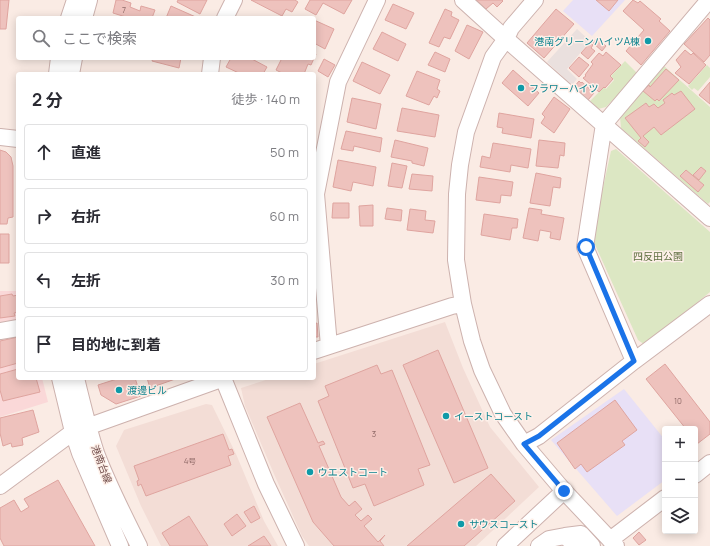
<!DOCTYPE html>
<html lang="ja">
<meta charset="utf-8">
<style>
body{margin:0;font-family:Manrope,"Noto Sans JP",sans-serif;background:#f2f2f3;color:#2b2b33}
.controls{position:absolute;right:12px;bottom:12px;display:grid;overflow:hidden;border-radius:4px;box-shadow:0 2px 10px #0003}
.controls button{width:36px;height:36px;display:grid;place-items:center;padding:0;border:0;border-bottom:1px solid #e1e1e2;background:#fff;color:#2b2b33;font:20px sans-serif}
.stop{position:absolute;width:12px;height:12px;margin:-9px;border:3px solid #1a73e8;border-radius:50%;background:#fff}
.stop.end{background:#1a73e8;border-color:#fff;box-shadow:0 1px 4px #0008}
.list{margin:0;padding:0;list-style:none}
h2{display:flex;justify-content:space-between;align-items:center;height:52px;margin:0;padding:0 16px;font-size:17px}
h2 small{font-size:13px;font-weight:400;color:#7c7c81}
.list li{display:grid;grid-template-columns:26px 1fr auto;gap:12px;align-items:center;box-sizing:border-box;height:56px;margin:0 8px 8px;padding:0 8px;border:1px solid #e1e1e2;border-radius:4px}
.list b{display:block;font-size:15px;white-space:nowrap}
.list em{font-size:13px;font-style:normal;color:#7c7c81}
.icon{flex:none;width:22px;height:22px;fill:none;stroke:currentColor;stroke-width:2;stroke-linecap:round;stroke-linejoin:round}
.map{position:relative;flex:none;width:710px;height:546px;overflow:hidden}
.search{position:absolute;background:#fff;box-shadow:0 2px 10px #0003;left:16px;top:16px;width:300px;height:44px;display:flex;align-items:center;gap:10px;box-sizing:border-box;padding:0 14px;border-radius:4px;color:#7c7c81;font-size:15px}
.panel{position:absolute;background:#fff;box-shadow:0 2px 10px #0003;left:16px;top:72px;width:300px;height:308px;border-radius:4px}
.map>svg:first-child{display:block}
.residential{fill:#f3ddd6}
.commercial{fill:#fad8d8}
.industrial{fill:#eae0de}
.education{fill:#e8e0f6}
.green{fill:#dce7c3}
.building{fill:#eec2bd;stroke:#dfa49f}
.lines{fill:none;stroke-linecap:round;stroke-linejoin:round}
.minor-casing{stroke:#cdb2ae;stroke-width:18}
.minor{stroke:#fff;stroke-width:16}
.route{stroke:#1a73e8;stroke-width:5}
.culture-dot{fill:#0f9aa8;stroke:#fef0e9;stroke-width:1.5}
.labels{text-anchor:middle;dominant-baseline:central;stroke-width:3;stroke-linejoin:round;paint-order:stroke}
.number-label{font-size:8px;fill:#906a68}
.culture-label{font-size:10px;fill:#0d838f;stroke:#fef0e9;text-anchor:start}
.park-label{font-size:10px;fill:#5e7041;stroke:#fef0e9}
.street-label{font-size:10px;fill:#714d4b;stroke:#fef0e9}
</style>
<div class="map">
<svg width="710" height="546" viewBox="0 0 710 546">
<rect width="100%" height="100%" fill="#faebe4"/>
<path class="residential" d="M445 322 463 368 490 427 539 487 476 546H309L302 536 274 474 245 406 241 388 272 378H314V364Z
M206 404 212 405 236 454 264 521 278 546H161L141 506 116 446 124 430Z"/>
<path class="commercial" d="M0 291H18V378H42L48 402 0 417Z"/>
<path class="industrial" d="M577 29 590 41 567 69 577 79 572 85 547 62Z"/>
<path class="education" d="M573 0H625L592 36 563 11Z
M624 389 665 440V480L617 516 551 440Z"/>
<path class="green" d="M625 61 638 74 606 107 598 109 590 101 604 87 606 89 614 80 611 76Z
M707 65 710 68V77L698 91 694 88 692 90 688 86Z
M664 66 710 107V202L708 204 621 128 620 117Z
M616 149 710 232V292L645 345 638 340 592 238 611 151Z"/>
<path class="building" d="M0 0H9L6 29H0Z
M116 0H122L131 3 130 7 140 11 141 6 155 10 152 18H129L113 13Z
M178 0H207L200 14 177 2Z
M251 0H295L298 2 292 12 286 9 282 16Z
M310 0H352L344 14 323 3 316 15 305 9Z
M476 0H502L503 1 497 7 493 3 486 9Z
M596 0H618L609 11Z
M633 0 638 3 640 1 661 19 659 21 670 31 641 65 626 51 644 30 623 11Z
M393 4 414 13 406 29 385 20Z
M171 6 198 18H166Z
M445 9 452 12 451 16 459 20 450 39 444 37 439 47 429 43Z
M556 9 574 24 544 58 527 43Z
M708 18 710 20V55L704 62 684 44Z
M314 20 334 29 325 49 314 43Z
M467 25 483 32 469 59 455 51Z
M382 32 406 44 398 61 373 49Z
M597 38 606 46 602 51 593 43Z
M590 43 593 45 591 48 595 51 588 59 581 53Z
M685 50 691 55 693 53 706 65 689 84 675 73 681 67 676 60Z
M435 52 450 59 445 72 428 65Z
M606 52 621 65 610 76 613 79 605 88 604 87 599 92 583 78 586 76 585 75 593 64 591 62 599 53 603 56Z
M314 53 316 54 311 65 308 64 304 74H284L276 70 282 58H314Z
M579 57 589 65 579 77 569 68Z
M153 58H181L179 68 152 61Z
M231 58H250L267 67 263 74H241L226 67Z
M324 59 335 65 328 77 318 71Z
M362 62 390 75 380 94 353 81Z
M666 69 679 80 659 101 657 99 655 101 643 91 649 85 650 87Z
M513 70 539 93 528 106 502 83Z
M417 71 440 80 437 89 440 91 437 98 434 96 429 105 406 96Z
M579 81 581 83 582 82 594 93 588 100 574 87Z
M710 82V104L699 95Z
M681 91 695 109 661 135 654 127 643 136 649 142 645 147 638 141 641 138 625 118 646 103 649 107 654 104 658 108 665 103 663 100 672 93 674 95Z
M554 97 570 109 554 133 541 123 545 117 542 114Z
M352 98 381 104 376 129 347 122Z
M402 108 439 115 435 137 397 131Z
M499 113 534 119 531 138 502 133 503 128 497 127Z
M346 131 382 138 380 152 354 146 353 151 341 149Z
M395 140 428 148 424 166 412 163V161L391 157Z
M539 140 565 143 564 156 560 155 558 168 536 166Z
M493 143 531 149 528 168 511 165 510 172 480 167 482 156 490 158Z
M0 150 6 152 11 157 13 166V217L8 218 7 224H0Z
M338 160 376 167 373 186 353 182 351 191 333 187Z
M392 163 407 166 402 188 388 186Z
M701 167 706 171 699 180 693 175Z
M686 170 704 185 698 192 680 176Z
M536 173 561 178 560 188 553 187 550 206 530 203Z
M412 174 433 176 432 191 409 189Z
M479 177 513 182 511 196 501 195 500 203 476 200Z
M333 203H349V218H332Z
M373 205V226H360L359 206Z
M387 208 402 210 401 221 385 219Z
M529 208 542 210 541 214 564 218 560 240 550 238 551 232 540 230 538 241 523 238Z
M410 209 426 211 425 220 435 221 433 233 407 230Z
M484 214 518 219 517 228H512L510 240 481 235Z
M0 234H9V263H0Z
M12 294 13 296 18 295V312L14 313 15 316 0 318V296Z
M314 321V324L317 323 318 337H314Z
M18 337V363L0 368V341Z
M438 350 488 468 454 483 403 365Z
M665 364 710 422V434L697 444 695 441V429H686L646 379Z
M377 365 381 374 392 370 430 465 418 469 424 485 374 506 365 484 353 488 318 401 329 396 325 386Z
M18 369V378H36L40 392 3 401 0 390V374Z
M120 378H135L141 396 116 404 101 395 98 385Z
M147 378H178L150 388Z
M615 400 637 430 622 441 625 445 587 472 581 464 575 469 557 443Z
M300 403 318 443 323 441 325 444 319 446 341 497 349 506 355 501 362 509 355 515 361 521 368 515 372 519 364 526 378 542 385 535 380 541 384 546H334L313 522 267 417Z
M33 410 39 432 22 438 23 445 12 447 11 443 3 446 0 433V418Z
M223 434 229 450 232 449 234 454 228 456 231 465 146 496 141 484 138 486 137 481 139 480 134 466Z
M491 474 515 501 464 546H407Z
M58 480 95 546H4L0 538V508L14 500 21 512 29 507 24 499Z
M254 506 260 518 251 523 244 512Z
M237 514 246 526 232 536 224 524Z
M189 516 208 546H170L162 533Z
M639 532 646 540 639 545 633 538Z
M264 536 271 546H248Z"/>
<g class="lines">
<defs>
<path id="minor" d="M463 0 506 39 710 218
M535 0 511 28 506 39 493 57 466 132 460 165 457 194 456 260 463 304 472 341 482 370 503 414 524 444 564 491 616 546
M69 18 75 0
M84 18 89 0
M225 18 234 0
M57 74 59 58
M71 74 74 58
M210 74 212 58
M0 137 18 139
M0 331 18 328
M329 346 316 194 338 82 377 0
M314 351 452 306 463 304
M634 361 585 247 604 124 709 0
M60 378 73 432 80 453 120 546
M76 378C82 403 88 428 96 453 108 485 124 516 139 546
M223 378 266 484 296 546
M524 444 539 436 634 361 710 304
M695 475 710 463
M0 486 73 432 224 378
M565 536 581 534 592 546
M610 540 665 498
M505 546 564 491
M539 546 549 539 565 536 576 546"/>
</defs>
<use href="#minor" class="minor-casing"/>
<use href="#minor" class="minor"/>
</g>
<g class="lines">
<path class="route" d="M564 491 524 444 539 436 634 361 586 247"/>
</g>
<g class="culture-dot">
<circle cx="648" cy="41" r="4"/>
<circle cx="521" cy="88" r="4"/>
<circle cx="119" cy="390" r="4"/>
<circle cx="446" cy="416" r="4"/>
<circle cx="310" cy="472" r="4"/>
<circle cx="461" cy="524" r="4"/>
</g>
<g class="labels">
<g class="number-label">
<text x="124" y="9">7</text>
<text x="678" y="400">10</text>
<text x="374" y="433">3</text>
<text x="190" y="460">4号</text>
</g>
<g class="culture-label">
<text x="640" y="41" text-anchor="end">港南グリーンハイツA棟</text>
<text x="529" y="88">フラワーハイツ</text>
<text x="127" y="390">渡邊ビル</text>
<text x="454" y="416">イーストコースト</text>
<text x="318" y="472">ウエストコート</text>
<text x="469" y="524">サウスコースト</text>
</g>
<g class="park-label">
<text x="658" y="256">四反田公園</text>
</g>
<g class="street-label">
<text transform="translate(102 464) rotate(69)">港南台線</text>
</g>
</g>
</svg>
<div class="controls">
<button>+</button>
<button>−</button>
<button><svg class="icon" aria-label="layers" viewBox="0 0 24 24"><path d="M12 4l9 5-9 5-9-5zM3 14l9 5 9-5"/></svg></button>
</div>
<div class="stop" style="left:586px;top:247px"></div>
<div class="stop end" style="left:564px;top:491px"></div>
<div class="search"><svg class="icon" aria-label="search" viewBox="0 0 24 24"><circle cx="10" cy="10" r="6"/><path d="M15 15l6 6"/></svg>ここで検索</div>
<section class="panel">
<h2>2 分<small>徒歩 · 140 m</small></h2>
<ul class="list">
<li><svg class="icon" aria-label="ahead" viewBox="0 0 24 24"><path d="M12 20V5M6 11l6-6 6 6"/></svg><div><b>直進</b></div><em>50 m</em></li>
<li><svg class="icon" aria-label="right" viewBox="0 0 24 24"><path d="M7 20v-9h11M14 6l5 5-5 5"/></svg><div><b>右折</b></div><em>60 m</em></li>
<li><svg class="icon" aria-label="left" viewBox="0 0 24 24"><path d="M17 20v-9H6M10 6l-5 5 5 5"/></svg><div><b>左折</b></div><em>30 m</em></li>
<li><svg class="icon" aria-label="arrive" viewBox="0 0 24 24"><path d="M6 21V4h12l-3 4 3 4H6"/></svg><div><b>目的地に到着</b></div></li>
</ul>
</section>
</div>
